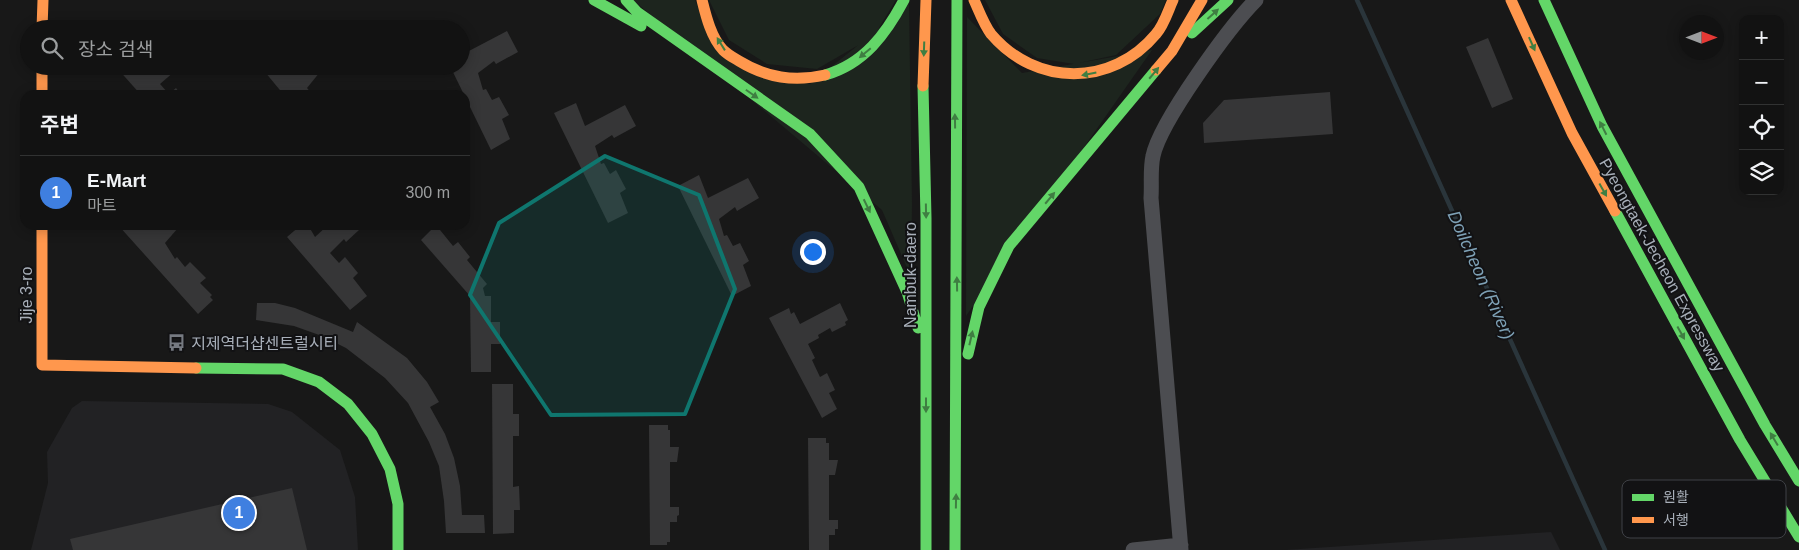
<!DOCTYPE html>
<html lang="ko">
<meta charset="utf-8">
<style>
body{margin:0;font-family:Arial,"Noto Sans KR",sans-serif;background:#1b1b1b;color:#f1f3f6}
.controls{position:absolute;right:15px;top:15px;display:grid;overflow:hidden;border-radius:10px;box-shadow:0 2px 12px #0003}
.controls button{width:45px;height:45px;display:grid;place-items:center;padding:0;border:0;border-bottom:1px solid #313232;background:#121212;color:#f1f3f6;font:25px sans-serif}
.compass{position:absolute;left:1679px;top:15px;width:45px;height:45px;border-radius:50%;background:#121212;box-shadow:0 2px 12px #0003;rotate:90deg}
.you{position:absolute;left:812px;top:251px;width:18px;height:18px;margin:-12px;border:4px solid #fff;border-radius:50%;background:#1a73e8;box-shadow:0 0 0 8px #1a73e833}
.badge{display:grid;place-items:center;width:32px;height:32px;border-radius:50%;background:#7c3aed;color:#fff;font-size:16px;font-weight:700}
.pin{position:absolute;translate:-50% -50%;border:2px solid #fff;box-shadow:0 1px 5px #0006}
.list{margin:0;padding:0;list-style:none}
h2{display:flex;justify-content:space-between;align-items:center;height:65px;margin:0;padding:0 20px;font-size:21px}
h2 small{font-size:16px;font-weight:400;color:#9c9e9f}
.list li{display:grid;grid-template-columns:32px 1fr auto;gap:15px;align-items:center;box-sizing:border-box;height:75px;padding:0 20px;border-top:1px solid #313232}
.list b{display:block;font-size:19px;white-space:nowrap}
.list p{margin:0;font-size:16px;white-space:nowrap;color:#9c9e9f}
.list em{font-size:16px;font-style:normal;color:#9c9e9f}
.icon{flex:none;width:28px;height:28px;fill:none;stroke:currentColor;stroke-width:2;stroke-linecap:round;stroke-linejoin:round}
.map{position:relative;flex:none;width:1799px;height:550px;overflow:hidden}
.search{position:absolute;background:#121212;box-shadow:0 2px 12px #0003;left:20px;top:20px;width:450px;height:55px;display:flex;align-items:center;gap:12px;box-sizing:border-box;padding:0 18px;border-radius:28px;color:#9c9e9f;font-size:19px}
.panel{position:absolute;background:#121212;box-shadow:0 2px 12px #0003;left:20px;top:90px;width:450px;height:140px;border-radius:15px}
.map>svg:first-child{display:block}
.built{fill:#222224}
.green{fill:#1d251e}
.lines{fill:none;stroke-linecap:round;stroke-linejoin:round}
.stream{stroke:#2a353b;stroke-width:4.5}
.building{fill:#363637}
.street{stroke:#4c4d51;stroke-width:15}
.fast{stroke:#63d668;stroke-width:11}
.slow{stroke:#ff974d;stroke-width:11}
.oneway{fill:#3f7e42}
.marked{fill:#0f766e;fill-opacity:0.2;stroke:#0f766e;stroke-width:4;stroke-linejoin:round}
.labels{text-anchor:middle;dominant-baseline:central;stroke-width:4;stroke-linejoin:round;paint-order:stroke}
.street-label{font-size:16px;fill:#a8afb9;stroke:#121214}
.poi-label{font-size:16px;fill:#a8afb9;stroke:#121214;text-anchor:start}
.water-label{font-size:18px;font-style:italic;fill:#7ea1b6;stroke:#121214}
.key{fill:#121214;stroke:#3f4146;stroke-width:1}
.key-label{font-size:14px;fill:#a8afb9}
</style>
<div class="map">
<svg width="1799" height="550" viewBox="0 0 1799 550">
<rect width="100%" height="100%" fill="#181818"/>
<path class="built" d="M82 401 268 404 292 412 340 450 355 497 358 550H31L48 483 47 452 72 408Z
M1551 532 1560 550H1285Z"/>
<path class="green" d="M633 0H695L716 50 810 84 909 4 912 204 911 277 882 210Z
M709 0H896L874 36 817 69 767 64 729 40Z
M985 0H1166L1160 14 1116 55 1074 64 1037 58 1003 34Z
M967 17 1022 73 1152 50 966 316Z"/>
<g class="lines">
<path class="stream" d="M1357 0 1605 550"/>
</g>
<path class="building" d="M507 31 518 52 496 64 494 61 478 73 483 90 486 89 492 100 499 97 509 115 502 119 510 139 491 150 450 66H461V41L467 52Z
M1488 38 1513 99 1492 108 1466 47Z
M120 66H184L176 73 175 71 160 84 169 94 176 88 181 95H141L117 68Z
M260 66H287L291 71 296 66H332L323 75 320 72 307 88 313 95H284Z
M1330 92 1333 134 1204 143 1203 123 1224 100Z
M576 103 585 126 625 105 636 126 614 138 612 135 595 146 601 164 604 163 610 174 616 170 626 189 620 193 628 213 608 223 554 113Z
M699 175 708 198 748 178 759 198 737 211 735 207 719 219 724 236 727 235 733 246 740 243 749 261 743 265 751 286 732 296 678 186Z
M118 225H186L180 230 178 228 165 243 175 259 177 257 185 267 190 262 206 278 200 283 212 295 210 297 213 300 198 314Z
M301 225H308L315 237 328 225H360L357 227 359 230 346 242 344 239 330 253 339 263 345 257 358 273 353 278 367 296 350 310 287 237Z
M436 225 453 246 458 242 470 257 467 260 487 284 483 288 485 296H491V322H500V344H491V372H471L470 296 421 240Z
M257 303H275L295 308 353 332 357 322 407 358 427 382 439 402 430 407 445 434 454 458 460 486 462 515H484L485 533H446L444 501 439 466 429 442 408 403 385 378 346 348 322 336 294 326 256 320Z
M840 303 848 320 845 322 846 325 832 332 830 328 818 335 819 338 808 344 815 358 812 360 820 377 827 373 835 390 829 393 837 409 822 418 769 318 789 308 791 314 794 312 800 324Z
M492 384H513V414H519V436H513V487L519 486 520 510H514V533L493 534Z
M649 425H668V430H670V447H679L677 462H670V507H679V515L677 516V522H670V542H667V545H650Z
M808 438H826V443H829V460H838L835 475H829V520H838V529H835V535H829V550H809Z
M292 488 307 550H73L70 539Z"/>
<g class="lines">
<path class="street" d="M1133 550 1181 545
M1181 550 1151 198C1152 185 1150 169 1153 156 1160 122 1230 26 1256 0"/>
<path class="fast" d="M594 0 641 26
M626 0 637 12 810 134 859 187 907 292 918 328
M1544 0 1602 126 1765 425 1799 481
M1192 33 1228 0
M825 75C864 64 886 34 904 0
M923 86 926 218V550
M1615 211 1740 440 1799 537
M968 354 979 307 1009 246 1156 70
M196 368 283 369 319 382 348 404 372 434 390 469 398 504V550
M955 550 957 0"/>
<path class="slow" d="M702 0C706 16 711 37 723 50 728 55 734 58 739 61 767 78 794 82 825 75
M974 0C979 11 984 25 991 34 1036 87 1112 87 1156 34 1164 25 1168 11 1173 0
M1511 0 1572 133 1615 211
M42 29 43 0
M42 66V95
M1156 70 1172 51 1202 0
M923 86 926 0
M42 225V365L196 368"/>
</g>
<defs><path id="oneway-solid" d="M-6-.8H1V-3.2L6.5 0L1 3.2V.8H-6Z" transform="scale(1.25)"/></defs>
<g class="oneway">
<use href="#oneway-solid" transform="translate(1213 14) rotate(-42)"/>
<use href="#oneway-solid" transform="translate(721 44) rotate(-122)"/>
<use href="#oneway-solid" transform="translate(1532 44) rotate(66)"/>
<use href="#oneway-solid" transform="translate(924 49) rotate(92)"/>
<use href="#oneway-solid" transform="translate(865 53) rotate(140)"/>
<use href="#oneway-solid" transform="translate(1154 73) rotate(-50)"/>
<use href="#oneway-solid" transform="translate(1089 74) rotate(169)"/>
<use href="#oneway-solid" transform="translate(752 94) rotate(35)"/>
<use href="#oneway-solid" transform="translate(955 121) rotate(-91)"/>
<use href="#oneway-solid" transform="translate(1603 128) rotate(-117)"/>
<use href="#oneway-solid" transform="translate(1603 190) rotate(61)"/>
<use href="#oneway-solid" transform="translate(1050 198) rotate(-50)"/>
<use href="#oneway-solid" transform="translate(867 206) rotate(64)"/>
<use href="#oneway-solid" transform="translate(926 211) rotate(89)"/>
<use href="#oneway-solid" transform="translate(957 284) rotate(-91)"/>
<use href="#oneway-solid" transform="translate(1681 333) rotate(61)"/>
<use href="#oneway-solid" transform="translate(971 338) rotate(-77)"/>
<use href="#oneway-solid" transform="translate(926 405) rotate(90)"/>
<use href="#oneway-solid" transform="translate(1774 439) rotate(-121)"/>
<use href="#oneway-solid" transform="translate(956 501) rotate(-89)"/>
</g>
<path class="marked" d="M605 156 699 195 735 289 685 414 551 415 470 295 499 223Z"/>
<defs>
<symbol id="bus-bare" viewBox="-9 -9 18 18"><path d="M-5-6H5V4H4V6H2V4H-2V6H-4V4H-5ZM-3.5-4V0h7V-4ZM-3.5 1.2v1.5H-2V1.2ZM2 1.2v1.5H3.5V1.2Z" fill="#767a81" stroke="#121214" stroke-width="2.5" paint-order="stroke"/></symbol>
</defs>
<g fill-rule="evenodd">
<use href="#bus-bare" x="164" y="330" width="25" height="25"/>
</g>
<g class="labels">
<g class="street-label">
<text transform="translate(1662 265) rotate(61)">Pyeongtaek-Jecheon Expressway</text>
<text transform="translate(910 275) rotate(-90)">Nambuk-daero</text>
<text transform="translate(26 295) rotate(-90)">Jije 3-ro</text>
</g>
<g class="poi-label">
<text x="191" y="343">지제역더샵센트럴시티</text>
</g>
<g class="water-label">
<text transform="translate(1481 275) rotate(66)">Doilcheon (River)</text>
</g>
</g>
<rect x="1622" y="480" width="164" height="58" rx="8" class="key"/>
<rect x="1632" y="494" width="22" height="7" fill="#63d668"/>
<rect x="1632" y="517" width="22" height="6" fill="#ff974d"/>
<g class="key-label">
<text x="1663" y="502">원활</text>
<text x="1663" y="525">서행</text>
</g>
</svg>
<div class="controls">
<button>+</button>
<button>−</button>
<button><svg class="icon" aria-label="locate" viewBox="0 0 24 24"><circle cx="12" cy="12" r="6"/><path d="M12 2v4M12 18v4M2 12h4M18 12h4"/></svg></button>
<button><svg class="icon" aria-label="layers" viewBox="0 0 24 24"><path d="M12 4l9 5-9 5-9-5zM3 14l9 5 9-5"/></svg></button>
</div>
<svg class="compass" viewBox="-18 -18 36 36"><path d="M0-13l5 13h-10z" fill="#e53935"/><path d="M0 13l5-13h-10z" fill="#9c9e9f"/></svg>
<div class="you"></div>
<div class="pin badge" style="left:239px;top:513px;background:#3f7fe0">1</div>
<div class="search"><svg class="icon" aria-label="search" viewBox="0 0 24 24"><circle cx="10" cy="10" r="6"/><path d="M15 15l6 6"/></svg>장소 검색</div>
<section class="panel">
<h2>주변<small></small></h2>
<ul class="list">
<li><span class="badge" style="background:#3f7fe0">1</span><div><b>E-Mart</b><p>마트</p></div><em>300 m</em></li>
</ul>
</section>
</div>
